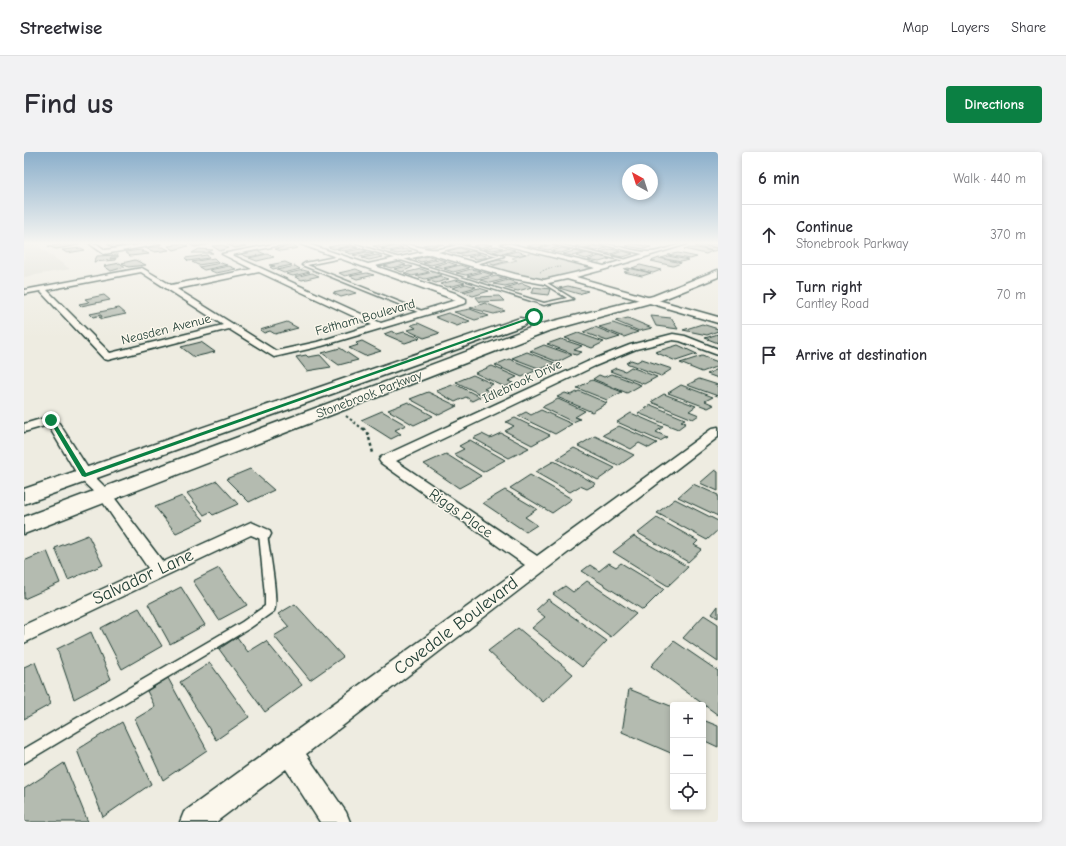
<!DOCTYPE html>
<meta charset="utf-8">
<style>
body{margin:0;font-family:"Comic Neue",sans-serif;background:#f2f2f3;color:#2b2b33}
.controls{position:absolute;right:12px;bottom:12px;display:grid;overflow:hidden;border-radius:4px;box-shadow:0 2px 6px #0003}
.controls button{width:36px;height:36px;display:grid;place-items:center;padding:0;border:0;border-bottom:1px solid #e1e1e2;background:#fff;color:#2b2b33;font:20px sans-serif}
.compass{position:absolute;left:598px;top:12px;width:36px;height:36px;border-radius:50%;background:#fff;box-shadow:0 2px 6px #0003;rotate:321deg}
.stop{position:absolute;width:12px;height:12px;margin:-9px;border:3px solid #0b8043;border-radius:50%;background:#fff}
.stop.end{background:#0b8043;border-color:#fff;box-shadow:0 1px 4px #0008}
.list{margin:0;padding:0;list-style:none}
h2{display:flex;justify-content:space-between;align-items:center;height:52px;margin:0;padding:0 16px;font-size:17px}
h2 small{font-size:13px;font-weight:400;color:#7c7c81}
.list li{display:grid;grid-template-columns:26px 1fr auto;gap:12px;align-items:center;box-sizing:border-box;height:60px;padding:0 16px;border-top:1px solid #e1e1e2}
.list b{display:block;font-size:15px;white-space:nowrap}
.list p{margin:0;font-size:13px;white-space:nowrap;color:#7c7c81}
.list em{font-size:13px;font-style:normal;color:#7c7c81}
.icon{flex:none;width:22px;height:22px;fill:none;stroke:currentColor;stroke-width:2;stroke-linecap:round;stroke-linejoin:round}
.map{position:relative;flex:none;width:694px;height:670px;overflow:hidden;border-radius:4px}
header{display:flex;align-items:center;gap:24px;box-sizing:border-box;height:56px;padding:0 20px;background:#fff;border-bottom:1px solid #e1e1e2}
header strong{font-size:19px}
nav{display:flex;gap:22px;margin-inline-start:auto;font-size:14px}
.intro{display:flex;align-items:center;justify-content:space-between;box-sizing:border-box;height:96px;padding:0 24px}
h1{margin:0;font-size:28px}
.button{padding:10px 18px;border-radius:4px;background:#0b8043;color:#fff;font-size:14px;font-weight:700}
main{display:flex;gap:24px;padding:0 24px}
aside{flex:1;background:#fff;border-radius:4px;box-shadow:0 2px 6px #0003}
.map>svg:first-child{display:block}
.built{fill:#ddddd2}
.green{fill:#cbcfc4;stroke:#75867c}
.building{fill:#b4bbb0;stroke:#1f3d34}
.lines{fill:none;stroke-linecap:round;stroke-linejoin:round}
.lane-casing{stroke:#1f3d34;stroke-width:3}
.street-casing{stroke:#1f3d34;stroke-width:3}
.secondary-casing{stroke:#1f3d34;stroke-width:3}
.path-far2{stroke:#1f3d34;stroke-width:1;stroke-dasharray:1.5 1.5;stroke-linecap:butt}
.path-far1{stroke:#1f3d34;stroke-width:2;stroke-dasharray:2.5 2.5;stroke-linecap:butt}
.path{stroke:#1f3d34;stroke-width:2.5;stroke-dasharray:3 3;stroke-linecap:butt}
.lane{fill:#fbf7ec;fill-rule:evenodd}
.street{fill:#fbf7ec;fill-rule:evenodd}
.secondary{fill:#fbf7ec;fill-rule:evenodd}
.route{fill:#0b8043}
.labels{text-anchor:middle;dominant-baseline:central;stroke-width:3;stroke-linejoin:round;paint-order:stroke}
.far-street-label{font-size:13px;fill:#1f3d34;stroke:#fbf7ec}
.street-label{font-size:15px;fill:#1f3d34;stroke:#fbf7ec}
.near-street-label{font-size:18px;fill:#1f3d34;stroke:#fbf7ec}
</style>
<header>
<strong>Streetwise</strong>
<nav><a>Map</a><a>Layers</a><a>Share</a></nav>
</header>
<div class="intro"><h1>Find us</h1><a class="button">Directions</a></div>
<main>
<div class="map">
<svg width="694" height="670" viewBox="0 0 694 670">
<rect width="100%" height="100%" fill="#eeece1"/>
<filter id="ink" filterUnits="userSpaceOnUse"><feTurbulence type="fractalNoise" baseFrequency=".025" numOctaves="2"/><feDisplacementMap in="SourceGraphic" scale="8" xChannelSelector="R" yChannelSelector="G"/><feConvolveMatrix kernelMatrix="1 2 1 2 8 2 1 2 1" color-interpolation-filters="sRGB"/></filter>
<g filter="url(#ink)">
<path class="built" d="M0 92H11L46 117 0 125Z"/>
<path class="green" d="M510 100 570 115V116L518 128 465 115 493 108 488 106Z"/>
<path class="building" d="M39 92H54L55 93 32 97 24 94Z
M83 92H103L89 96Z
M149 92H158L164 94 150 98 144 94 151 93Z
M164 92H186L171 95Z
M202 92H217L222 94 211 96Z
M319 92 325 94 310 97 304 95Z
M361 92 369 94 355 96 349 94Z
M405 92H420L406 95 399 93Z
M458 92H464L469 93 456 96 449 94Z
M511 92H520L524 93 512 96 503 94Z
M560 92H565L572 93 560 96 551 94Z
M608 92H612L627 95 620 97 602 94Z
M678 92H694V96L677 93Z
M199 93 205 96 196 99 188 94Z
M269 93 274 96 257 99 251 97Z
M526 93 535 95 524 98 515 96Z
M674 93 694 96V98L689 99 671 94Z
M372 94 379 96 365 99 357 97Z
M472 94 479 96 469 98 459 97Z
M574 94 583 96 572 99 562 97Z
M127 95H139L145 98 131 100 121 96Z
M327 95 334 96 319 99 313 97Z
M57 96 61 98 43 101 38 98Z
M436 96 444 99 431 102 423 99Z
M482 96 491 98 479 102 469 100Z
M538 96 546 98 537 101 527 99Z
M663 96H673L688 99 682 102 660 97Z
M175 97 189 98 184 100 189 101H168Z
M337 97 343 99 327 102 321 100Z
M381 97 388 99 373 102 366 100Z
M586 97 596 99 587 102 576 100Z
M117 98 119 99 117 100H121L125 102 106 104 101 100Z
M234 99 241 102 224 105 217 102Z
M448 99 456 101 441 104 433 102Z
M493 99 502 102 492 104 481 102Z
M550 99 560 101 548 104 539 102Z
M599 99 609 102 599 105 588 103Z
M342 100 350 102 336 105 329 103Z
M563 101 571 104 562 107 552 104Z
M654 101 673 105 666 107 644 103Z
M243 102 250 105 233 109 225 106Z
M456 102 465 105 453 107 444 105Z
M94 103V105H87L86 107 92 106 91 108 70 110 73 104Z
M183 103 185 106 164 109 161 106Z
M353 103 358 105 345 108 338 106Z
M405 104 412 106 397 110 390 107Z
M575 104 586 107 575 110 564 108Z
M644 104 664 108 657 110 637 106Z
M190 106 194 110 174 113 168 110Z
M635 106 657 111 649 114 627 109Z
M414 107 422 109 407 113 399 111Z
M475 107 484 109 470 113 461 110Z
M111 108 122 113 104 115 98 111Z
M261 110 268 113 249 117 246 115 251 114 245 113Z
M375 110 382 113 367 116 360 114Z
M424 110 433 113 419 116 410 114Z
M96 111 101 115 87 119 80 114Z
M197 111 203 113 180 118 175 115Z
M436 113 445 116 429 120 420 117Z
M616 113 637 118 629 121 608 116Z
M205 114 212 117 192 121 185 118Z
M271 114 276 117 260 121 253 118Z
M385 114 389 115 378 120 370 117Z
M604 116 627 121 618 124 600 120 605 118 600 117Z
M332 117 339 120 321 124 315 121Z
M397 117 405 120 388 124 380 121Z
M447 117 457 119 442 123 432 121Z
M279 118 286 120 269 124 262 122Z
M409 120 418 123 401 127 392 124Z
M459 120 469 123 453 127 443 124Z
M288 121 295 124 278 128 271 125Z
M343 121 350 123 333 127 326 124Z
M416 124 425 127 412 131 403 128Z
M472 124 482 127 466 131 456 128Z
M432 128 441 131 424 135 416 132Z
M484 128 494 131 481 134 469 132Z
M498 131 508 135 494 139 481 136Z
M442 132 452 135 438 139 428 136Z
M544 134 564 139 555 142 535 136Z
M510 135 526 137 524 143 508 141Z
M455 136 465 139 449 144 439 140Z
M324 138 332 141 317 145 309 141Z
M80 143 86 148 57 154 55 152 65 150 61 147Z
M475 144 480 149 456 150 452 145Z
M461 151 481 159 470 162 446 156Z
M95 156 102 162 78 167 75 165H78L77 163 69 165 66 162Z
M446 157 465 164 451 168 430 160Z
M424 161 446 169 433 174 411 165Z
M627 164 647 166 654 177 632 174Z
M604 166 628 176 615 179 591 169Z
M263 170 274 176 251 182 246 179 240 181 236 178Z
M394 171 416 181 400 186 383 178 392 176 387 173Z
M589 171 614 180 600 185 575 175Z
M678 172 694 177V179L683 183 659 178Z
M571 175 596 185 583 189 559 180Z
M368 179 373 182 380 180 396 186 381 191 360 182Z
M554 181 580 190 568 196 541 186Z
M694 182V191L681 186Z
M537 187 558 194 550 198 558 200 552 203 523 192Z
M338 189 357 199 341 204 325 196 334 193 332 191Z
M177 190 191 200 170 205 157 195Z
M520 193 548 203 534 210 506 199Z
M654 193 673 202 652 209 631 200Z
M316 196 334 208 315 213 298 201Z
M503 200 531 211 517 217 488 206Z
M282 203 284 205 296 203 307 215 283 219 272 205Z
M678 204 694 210V214L678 220 656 211Z
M485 207 513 218 498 225 471 213Z
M618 207 648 217 637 224 602 211 607 208 613 210Z
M468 214 493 225 484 229 489 231 481 235 451 221Z
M607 215 633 225 620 232 586 219 592 216 601 219Z
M694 217V226L683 222Z
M588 222 617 233 603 241 569 227 575 223 580 225Z
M449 223 469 232 460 237 468 240 460 244 432 230Z
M675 227 694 233V244L663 233Z
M568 228 598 240 583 248 553 236Z
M431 232 456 245 448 249 442 245 431 250 412 239Z
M657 233 689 245 681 249 690 253 684 256 644 241Z
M555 239 583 251 568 260 533 245 541 241 547 243Z
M404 240 433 254 415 263 386 247Z
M640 242 672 254 665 259 675 263 669 267 627 250Z
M534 247 561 259 551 265 556 267 549 270 518 255Z
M384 250 409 264 390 273 364 258Z
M627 253 661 267 657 269 662 271 654 277 614 261Z
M517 258 548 272 531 282 494 264 502 260 507 263Z
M358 259 382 273 371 278 377 282 367 287 337 268Z
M607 261 639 275 632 280 643 285 636 289 593 270Z
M491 266 526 283 508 293 481 279 490 274 482 270Z
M595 274 633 291 625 296 615 291 607 297 579 283Z
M477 281 505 296 485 306 449 286 458 282 466 286Z
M571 284 610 303 594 314 554 294Z
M446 288 481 308 459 320 430 302 440 297 435 294Z
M550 296 591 316 574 328 533 307Z
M422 302 457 324 435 336 400 312Z
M530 309 572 332 563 337 556 334 546 340 511 320Z
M226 317 250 338 225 350 202 327Z
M691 318 694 320V339L676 331Z
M506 323 548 347 528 361 486 336Z
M193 329 214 352 189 363 186 360 180 363 163 341Z
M669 332 694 343V364L654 345Z
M481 338 513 357 501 365 513 373 502 380 459 351Z
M158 344 180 368 152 381 131 355Z
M651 347 694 369V378L683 388 633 361Z
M633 366 674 389 670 393 678 397 664 410 614 381Z
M64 383 79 413 44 428 31 396Z
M610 384 664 415 644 434 589 400Z
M23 399 36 431 0 447V409Z
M585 411 592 415 597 411 640 437 619 458 558 419 566 413 575 419Z
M195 416 223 453 195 468 169 429Z
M563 429 612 462 587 485 529 442 541 434 549 440Z
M157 435 181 473 146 492 124 452Z
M524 447 583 489 558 515 508 476 521 465 512 458Z
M271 452 319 505 286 528 250 484 265 475 254 462Z
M694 454V466L688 462Z
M115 456 138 494 98 517 77 476Z
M680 463 694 472V510L659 486Z
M494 476 549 522 519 550 464 499Z
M67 480 87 527 50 547 33 497Z
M213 485 224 500 242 489 278 533 241 560 195 497Z
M650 489 694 519V563L627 514Z
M11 510 27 552 0 567V515Z
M186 511 225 565 192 588 156 530Z
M144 526 183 598 139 628 111 567 131 555 123 539Z
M605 537 649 555V602L598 580Z
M679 568 694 574V595L679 588Z
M98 570 127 632 79 665 53 598Z
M40 611 64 670H0V637Z"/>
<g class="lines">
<defs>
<path id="lane" d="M326 92H331L520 151 543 146 519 131 520 129 549 147 520 153Z
M427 92H432L480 104 449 113 448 111 474 104Z
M529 92H533L607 109 605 110Z
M316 104 317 106 283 113 403 161 399 162 278 113 281 111Z
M239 379 242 380 243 382C245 397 255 448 250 459L226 476 0 611V597L218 470 241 454V443L235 382 236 380Z"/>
<path id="street" d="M66 92H73L81 98 122 92H136L80 102Z
M250 92H262L208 103 357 171 432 148 276 92H284L344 112 399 100 377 92C387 92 396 96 406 97 416 99 432 92 444 92L414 100 491 122 520 128 572 116 477 92H487L580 114 619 102 576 92C593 92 611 101 626 100 638 100 650 92 663 92L582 117 552 125 694 165V171L543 127 520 132 487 126 406 102 351 114 431 141 442 147V151L298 194 250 205 205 177 84 208 80 207 16 139 0 142V138L118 116 147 133 228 117 198 102ZM117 120 199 173 86 201 23 138ZM235 120 348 173 293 190 252 199 153 137Z
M649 182 661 184 694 197V203L656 189 649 188 612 197 571 214 372 309 513 404 689 276 694 275V285L282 602 322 660 326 670H296L262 617 192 670H156L160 660 501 413 357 311 355 308 357 305 563 210 606 193Z
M27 264 31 265 67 321 86 340 139 410 227 370 245 378 247 382 245 386 239 388 227 383 0 491V473L124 416 76 346 56 327 24 273 0 280V272Z"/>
<path id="secondary" d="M694 118V125L637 148 524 179 0 382V365L514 173 629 144Z
M496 166 501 167 503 170 501 173 0 352V337Z"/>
</defs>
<use href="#lane" class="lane-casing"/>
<use href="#street" class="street-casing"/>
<use href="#secondary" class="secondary-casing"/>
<path class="path-far2" d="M516 120 525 116 537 115"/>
<path class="path-far1" d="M322 264 339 277"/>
<path class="path" d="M339 276 344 282 349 301"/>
<use href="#lane" class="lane"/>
<use href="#street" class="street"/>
<use href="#secondary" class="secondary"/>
</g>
</g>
<linearGradient id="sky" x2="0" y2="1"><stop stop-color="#8bafcb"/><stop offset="0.49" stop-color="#f7f6f2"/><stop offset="1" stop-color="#f7f6f2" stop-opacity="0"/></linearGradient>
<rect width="694" height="186" fill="url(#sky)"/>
<path class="route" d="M509 164 512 165 61 325 58 324 25 268 29 267 62 321Z"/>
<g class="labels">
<g class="far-street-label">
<text transform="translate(341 165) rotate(-16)">Feltham Boulevard</text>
<text transform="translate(142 177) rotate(-14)">Neasden Avenue</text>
<text transform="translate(498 229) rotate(-25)">Idlebrook Drive</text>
<text transform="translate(345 242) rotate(-21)">Stonebrook Parkway</text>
</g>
<g class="street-label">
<text transform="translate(437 361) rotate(35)">Riggs Place</text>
</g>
<g class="near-street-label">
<text transform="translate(119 425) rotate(-25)">Salvador Lane</text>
<text transform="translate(432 474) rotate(-37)">Covedale Boulevard</text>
</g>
</g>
</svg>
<div class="controls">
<button>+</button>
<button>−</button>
<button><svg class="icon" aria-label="locate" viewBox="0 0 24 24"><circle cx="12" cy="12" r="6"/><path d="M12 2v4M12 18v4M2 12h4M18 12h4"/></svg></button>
</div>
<svg class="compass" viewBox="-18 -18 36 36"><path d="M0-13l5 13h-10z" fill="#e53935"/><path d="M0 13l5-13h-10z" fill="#7c7c81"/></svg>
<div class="stop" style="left:510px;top:165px"></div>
<div class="stop end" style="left:27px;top:268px"></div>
</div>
<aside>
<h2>6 min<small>Walk · 440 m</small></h2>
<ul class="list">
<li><svg class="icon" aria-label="ahead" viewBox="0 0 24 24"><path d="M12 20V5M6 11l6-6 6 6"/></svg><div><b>Continue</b><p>Stonebrook Parkway</p></div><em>370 m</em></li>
<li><svg class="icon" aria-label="right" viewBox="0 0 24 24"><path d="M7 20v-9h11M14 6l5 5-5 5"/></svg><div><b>Turn right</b><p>Cantley Road</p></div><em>70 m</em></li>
<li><svg class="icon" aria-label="arrive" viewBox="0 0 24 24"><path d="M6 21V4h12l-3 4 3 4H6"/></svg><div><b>Arrive at destination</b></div></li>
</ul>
</aside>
</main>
